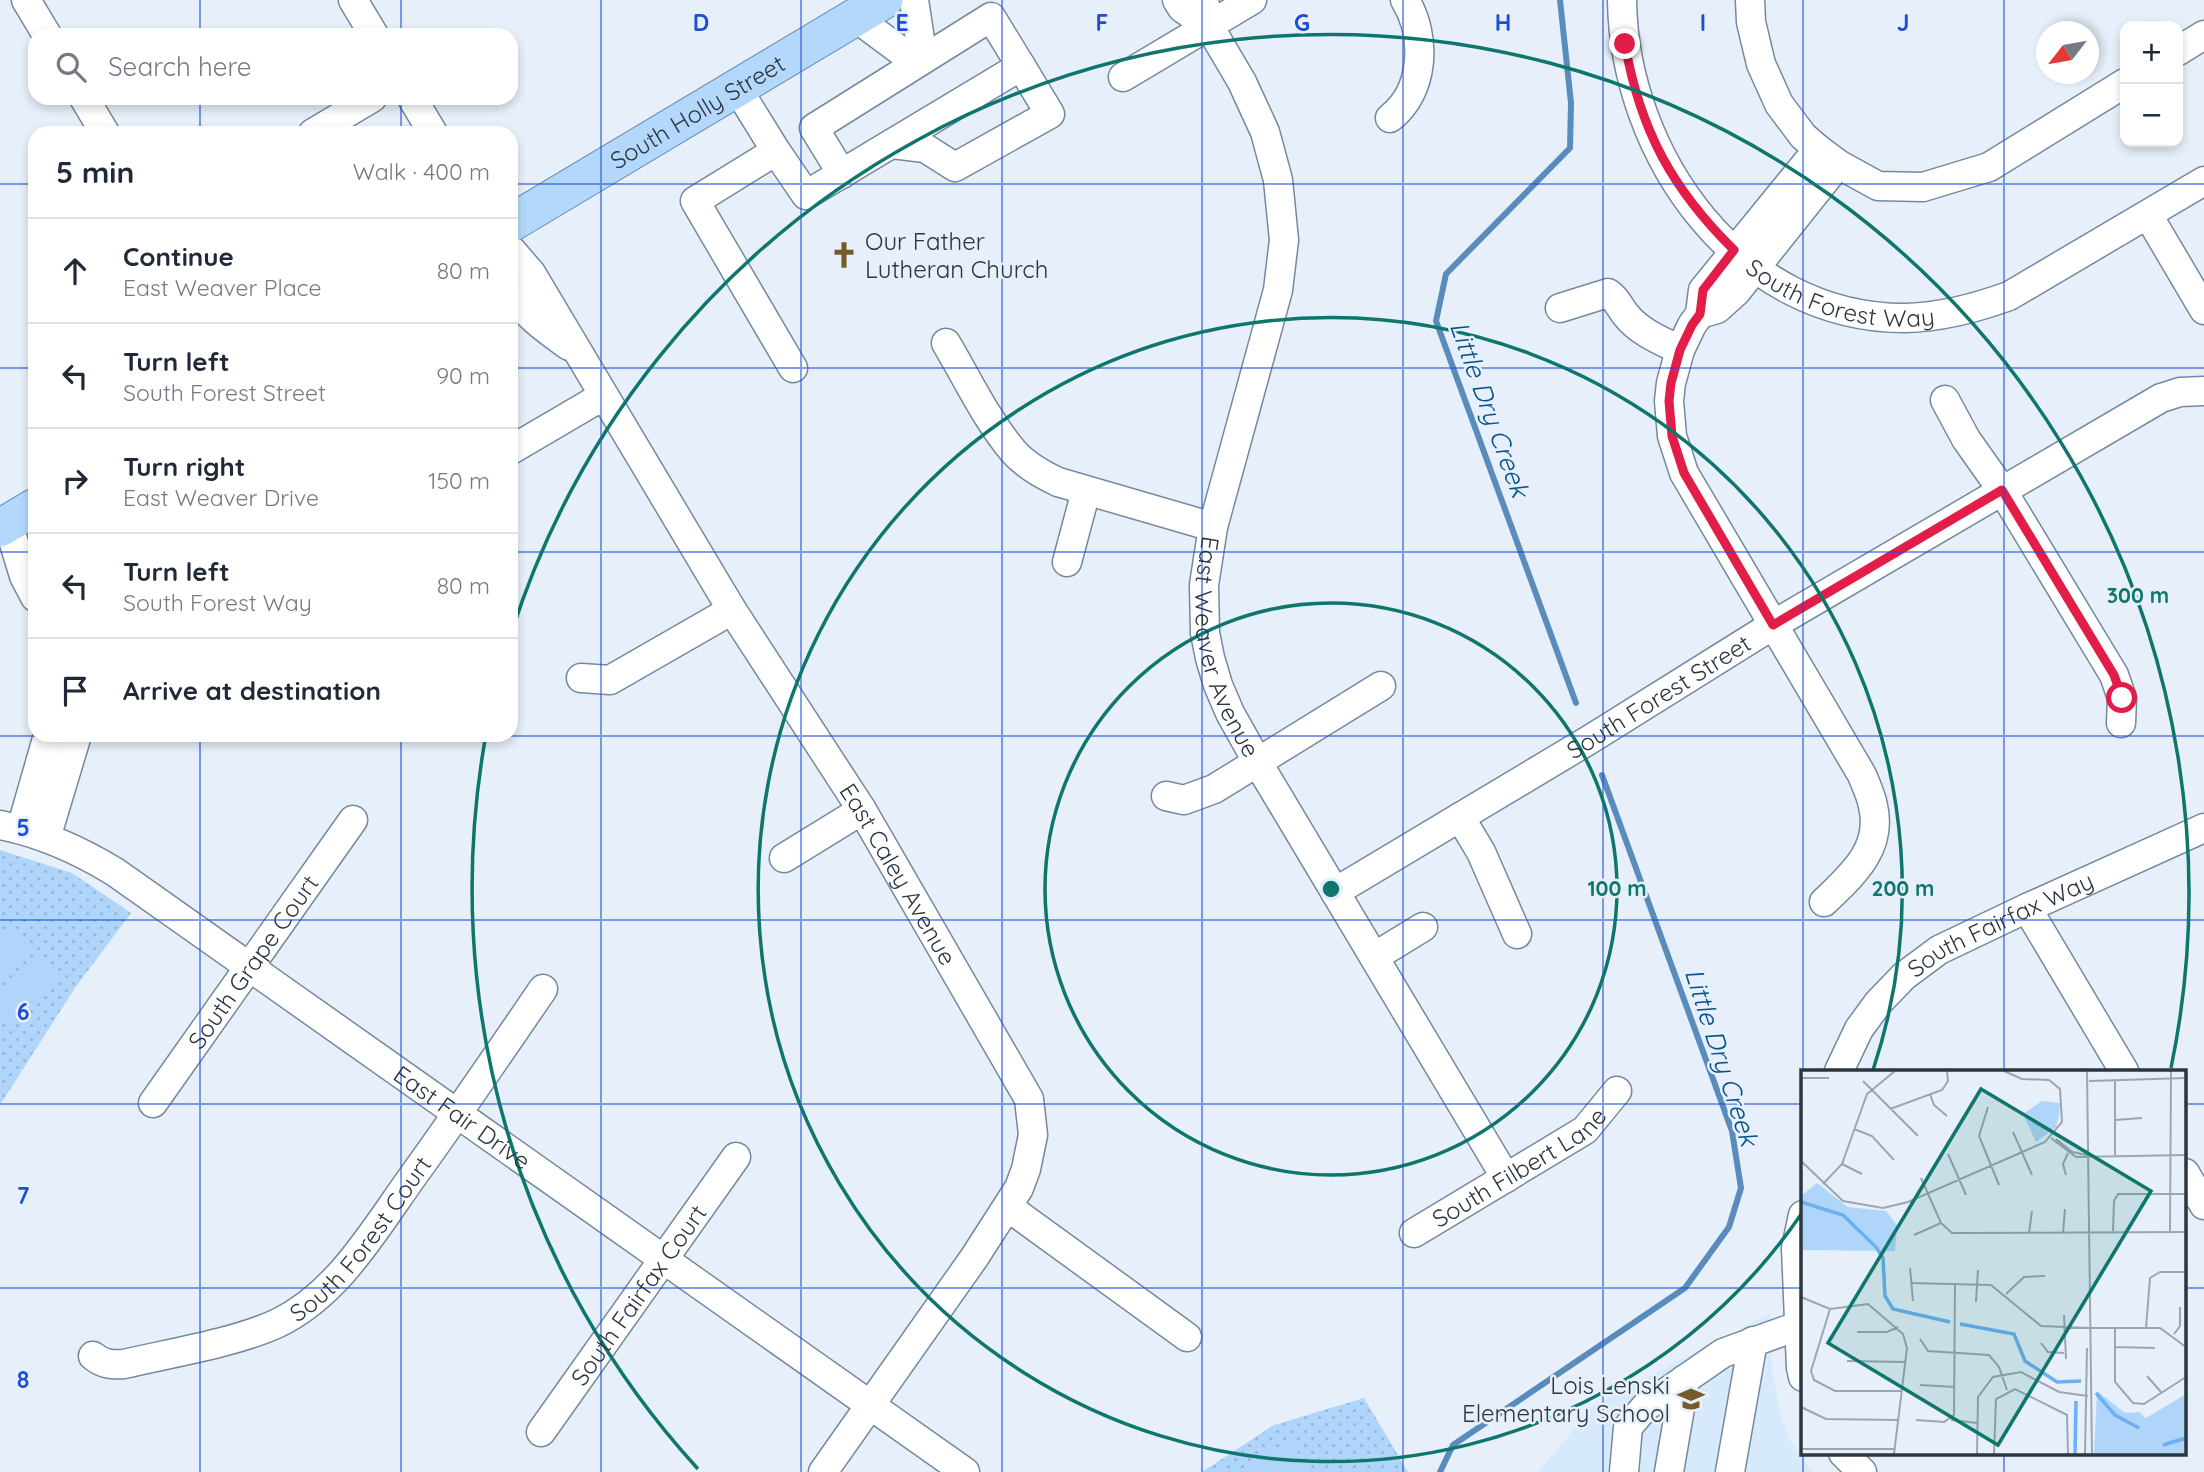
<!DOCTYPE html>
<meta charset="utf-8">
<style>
body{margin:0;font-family:Quicksand,sans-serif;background:#f6f6f7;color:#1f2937}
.controls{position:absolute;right:21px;top:21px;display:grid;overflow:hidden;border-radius:14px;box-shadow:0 4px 10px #0003}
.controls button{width:63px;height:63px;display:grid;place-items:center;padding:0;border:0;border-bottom:2px solid #e0e1e3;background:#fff;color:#1f2937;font:35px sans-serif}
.compass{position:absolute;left:2036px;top:21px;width:63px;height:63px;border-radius:50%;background:#fff;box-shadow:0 4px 10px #0003;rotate:239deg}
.stop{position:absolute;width:21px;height:21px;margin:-16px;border:5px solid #e11d48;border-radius:50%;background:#fff}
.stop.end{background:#e11d48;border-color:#fff;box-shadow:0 2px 7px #0008}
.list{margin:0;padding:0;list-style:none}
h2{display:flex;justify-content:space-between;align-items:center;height:91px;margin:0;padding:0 28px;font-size:30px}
h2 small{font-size:23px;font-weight:400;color:#747a83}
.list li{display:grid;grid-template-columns:46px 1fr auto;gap:21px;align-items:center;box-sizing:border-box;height:105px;padding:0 28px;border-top:2px solid #e0e1e3}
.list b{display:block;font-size:26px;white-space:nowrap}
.list p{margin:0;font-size:23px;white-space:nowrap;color:#747a83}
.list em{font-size:23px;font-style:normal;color:#747a83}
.icon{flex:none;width:38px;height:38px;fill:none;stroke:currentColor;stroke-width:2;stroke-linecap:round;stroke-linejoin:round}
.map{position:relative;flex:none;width:2204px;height:1472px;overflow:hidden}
.search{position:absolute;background:#fff;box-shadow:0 4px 10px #0003;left:28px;top:28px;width:490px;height:77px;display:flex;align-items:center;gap:18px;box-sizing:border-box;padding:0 24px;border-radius:21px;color:#747a83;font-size:26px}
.panel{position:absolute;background:#fff;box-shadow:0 4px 10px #0003;left:28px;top:126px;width:490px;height:616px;border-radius:21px}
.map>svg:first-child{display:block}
.built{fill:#d7eafc}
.park{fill:url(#park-dots)}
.pitch{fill:#b0d5fa}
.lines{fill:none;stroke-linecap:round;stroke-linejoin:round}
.stream{stroke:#598bbc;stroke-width:6}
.minor-casing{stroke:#7389a0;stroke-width:31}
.major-casing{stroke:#648eb8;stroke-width:39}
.minor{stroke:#fff;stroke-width:28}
.major{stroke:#b4d8fb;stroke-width:37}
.route{stroke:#e11d48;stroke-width:9}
.grid{fill:none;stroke:#1d4ed8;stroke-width:2;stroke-opacity:0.55}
.ring{fill:none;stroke:#0f766e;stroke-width:3.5}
.labels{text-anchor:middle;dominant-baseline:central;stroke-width:5;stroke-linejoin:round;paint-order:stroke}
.street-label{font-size:24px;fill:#2c363f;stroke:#e7f0fa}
.poi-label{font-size:24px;fill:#2c363f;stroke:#e7f0fa;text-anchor:start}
.water-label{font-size:26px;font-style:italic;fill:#00518c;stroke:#e7f0fa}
.inset-river{fill:none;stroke:#6cb0f1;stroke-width:3.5}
.inset-road{fill:none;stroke:#9ca6af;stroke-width:2}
.view{fill:#0f766e;fill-opacity:0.15;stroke:#0f766e;stroke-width:3.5}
.inset-edge{fill:none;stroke:#2c363f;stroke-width:3.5}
.grid-label{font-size:23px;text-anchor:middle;font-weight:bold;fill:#1d4ed8;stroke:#e7f0fa;stroke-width:5;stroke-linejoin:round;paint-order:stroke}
.centre{fill:#0f766e;stroke:#e7f0fa;stroke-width:3.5}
.ring-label{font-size:21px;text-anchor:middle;font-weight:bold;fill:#0f766e;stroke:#e7f0fa;stroke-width:5;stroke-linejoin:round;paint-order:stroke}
</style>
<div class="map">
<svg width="2204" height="1472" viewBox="0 0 2204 1472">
<defs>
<pattern id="park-dots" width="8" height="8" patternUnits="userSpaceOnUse" patternTransform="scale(1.75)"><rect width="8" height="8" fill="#b0d5fa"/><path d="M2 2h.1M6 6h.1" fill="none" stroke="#98b7d7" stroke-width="1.8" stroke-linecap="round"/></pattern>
</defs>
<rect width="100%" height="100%" fill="#e7f0fa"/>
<path class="built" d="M1771 1313 1772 1370 1781 1417 1789 1438 1812 1472H1538L1594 1405Z"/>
<path class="park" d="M0 850 72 873 131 913 75 988 0 1105Z
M1364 1398 1408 1472H1202L1274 1425Z"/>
<path class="pitch" d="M10 928 33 950 0 983V938Z
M38 956 61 979 13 1027 0 1014V995Z
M1290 1440 1309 1472H1237Z"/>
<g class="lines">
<path class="stream" d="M1560 0 1571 103 1570 148 1446 274 1436 321 1576 703
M1440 1472 1453 1445 1685 1288 1729 1227 1741 1188 1732 1131 1602 775"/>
<defs>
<g id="minor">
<path d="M26 0 47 35"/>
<path d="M353 0 374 35"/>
<path d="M914 0 923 59"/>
<path d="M1177 0 1182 8 1209 26"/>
<path id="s1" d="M1204 0 1209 26 1242 82 1265 132 1278 180 1284 240 1278 290 1213 527 1204 585 1205 633 1210 658 1218 685 1230 713 1258 763 1506 1178"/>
<path id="s2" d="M1622 0C1624 156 1739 319 1906 318 1943 317 1976 308 2009 296L2204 181"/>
<path d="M1750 0 1751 22 1761 64 1779 104 1803 136 1818 149 1838 164 1878 186 1923 187 1989 167 2125 83"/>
<path d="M855 17 917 63"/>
<path d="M2178 51 2204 35"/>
<path d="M1123 77 1252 0"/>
<path d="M737 88 776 151 695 201 793 368"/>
<path d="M84 98 105 133"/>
<path d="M412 98 433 133"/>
<path d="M1390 118C1425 91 1427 36 1405 0"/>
<path d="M313 133 372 98"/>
<path d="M1818 149 1703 290 1700 314 1692 325 1680 350 1671 383 1669 401 1672 436 1684 473 1862 775C1866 785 1871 795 1873 806 1883 849 1852 875 1824 902"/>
<path d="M776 151 806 195 1021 66 1050 114 955 167 925 148 892 144"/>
<path d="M842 174 814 128 991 17 1021 66"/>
<path d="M2148 215 2204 310"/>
<path id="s3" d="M511 250 531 273 732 610 862 810 1029 1099 1033 1135 1026 1169 1019 1188 974 1258 823 1472"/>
<path d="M511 292C526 316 547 330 569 346"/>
<path d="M1560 308 1608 293C1618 300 1619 307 1626 315 1639 332 1662 341 1680 350"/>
<path d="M1700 314 1717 309 1736 292 1838 164"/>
<path d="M946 343C967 378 986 419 1013 451 1025 465 1041 474 1058 482L1213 527"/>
<path d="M1945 400 1966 439 2002 490 2114 675 2122 698 2121 723"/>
<path d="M511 450 603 396"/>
<path d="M8 523 24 576 35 597"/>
<path d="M1067 562 1086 491"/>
<path d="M581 678 610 680 732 610"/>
<path d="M1166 796 1184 800 1214 789 1381 686"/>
<path d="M1460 817 1481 852 1517 934"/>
<path id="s4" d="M0 825C41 833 79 850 115 872L965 1472"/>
<path d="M21 829 48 735"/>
<path d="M46 838 77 735"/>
<path d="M784 858 862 810"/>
<path id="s5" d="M1335 892 1589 740 1773 625 2161 398 2180 392 2204 391"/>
<path d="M2027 908 2124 1071"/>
<path d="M1374 957 1423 927"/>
<path id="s6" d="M1839 1071 1859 1029 1878 1003 1904 976 1939 950 2027 908 2204 828"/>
<path id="s7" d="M153 1103 353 820"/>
<path d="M2185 1173 2204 1205"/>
<path d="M1008 1207 1187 1337"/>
<path d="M1803 1215 1796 1248 1801 1368 1803 1377"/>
<path id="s8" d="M1414 1233 1585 1130 1617 1091"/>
<path id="s9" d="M93 1356C103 1364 111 1365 124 1364 171 1353 235 1343 278 1323 339 1293 374 1230 413 1176 457 1115 500 1052 543 989"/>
<path id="s10" d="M541 1432 736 1157"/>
<path d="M1843 1453 1862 1472"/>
<path d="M1624 1472 1628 1427 1645 1407 1723 1353 1798 1326"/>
<path d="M1669 1472 1685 1379"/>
<path d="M1730 1472 1753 1341"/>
</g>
<g id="major">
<path id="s11" d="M511 223 884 0"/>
<path d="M0 528 35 507"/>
</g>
</defs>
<use href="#minor" class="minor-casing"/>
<use href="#major" class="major-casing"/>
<use href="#minor" class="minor"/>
<use href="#major" class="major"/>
</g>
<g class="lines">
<path class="route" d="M1625 44C1640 130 1672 189 1734 250L1703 290 1700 314 1692 325 1680 350 1671 383 1669 401 1672 436 1684 473 1773 625 2002 490 2114 675 2122 698"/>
</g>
<path class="grid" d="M200 0V35M401 0V35M601 0V1472M801 0V1472M1002 0V1472M1202 0V1472M1403 0V1472M1603 0V1472M1803 0V1071M2004 0V1071M200 98V133M401 98V133M0 184H35M511 184H2204M0 368H35M511 368H2204M0 552H35M511 552H2204M200 735V1472M401 735V1472M0 736H2204M0 920H2204M0 1104H1803M2185 1104H2204M0 1288H1803M2185 1288H2204M1803 1453V1472M2004 1453V1472"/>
<g class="ring">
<circle cx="1331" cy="889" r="286"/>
<path d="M1802 1213A572 572 0 1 1 1873 1070"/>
<path d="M698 1469A859 859 0 0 1 485 740M512 631A859 859 0 0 1 2171 1068"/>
</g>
<defs>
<symbol id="church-bare" viewBox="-9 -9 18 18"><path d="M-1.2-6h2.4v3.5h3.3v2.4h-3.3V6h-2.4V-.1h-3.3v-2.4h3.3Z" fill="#755a2c" stroke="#e7f0fa" stroke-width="2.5" paint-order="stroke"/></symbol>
<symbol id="school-bare" viewBox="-9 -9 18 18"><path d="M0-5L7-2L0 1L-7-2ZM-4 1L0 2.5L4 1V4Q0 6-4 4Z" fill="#755a2c" stroke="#e7f0fa" stroke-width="2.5" paint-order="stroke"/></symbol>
</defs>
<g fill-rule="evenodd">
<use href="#church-bare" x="825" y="236" width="38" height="38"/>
<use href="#school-bare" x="1672" y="1380" width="38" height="38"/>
</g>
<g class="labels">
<g class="street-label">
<text stroke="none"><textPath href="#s11" startOffset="217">South Holly Street</textPath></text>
<text stroke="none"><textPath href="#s2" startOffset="401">South Forest Way</textPath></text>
<text stroke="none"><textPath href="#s1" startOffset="677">East Weaver Avenue</textPath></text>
<text stroke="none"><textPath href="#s5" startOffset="378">South Forest Street</textPath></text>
<text stroke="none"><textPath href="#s3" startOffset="735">East Caley Avenue</textPath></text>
<text stroke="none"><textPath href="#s6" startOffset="226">South Fairfax Way</textPath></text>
<text stroke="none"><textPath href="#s7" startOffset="173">South Grape Court</textPath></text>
<text stroke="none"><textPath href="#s4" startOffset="550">East Fair Drive</textPath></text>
<text stroke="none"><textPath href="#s8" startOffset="124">South Filbert Lane</textPath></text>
<text stroke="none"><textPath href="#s9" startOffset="312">South Forest Court</textPath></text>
<text stroke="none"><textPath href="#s10" startOffset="168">South Fairfax Court</textPath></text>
</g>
<g class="poi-label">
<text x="865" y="241">Our Father<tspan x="865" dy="28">Lutheran Church</tspan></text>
<text x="1670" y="1385" text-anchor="end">Lois Lenski<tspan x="1670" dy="28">Elementary School</tspan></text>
</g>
<g class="water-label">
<text transform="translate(1490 409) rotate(70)">Little Dry Creek</text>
<text transform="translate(1722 1057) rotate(72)">Little Dry Creek</text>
</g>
</g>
<g transform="translate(1801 1070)">
<rect width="385" height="385" fill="#e7f0fa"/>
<path d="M241 31 259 33 258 46 255 57 235 72 222 44ZM16 113 47 137 85 141 96 155 94 181 0 180V126ZM296 321 324 343 338 342 345 348 385 324V384H293Z" fill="#b0d5fa"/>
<path d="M68 148H81L82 156H94V170H81V162H69Z" fill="#b0d5fa"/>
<path class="inset-river" d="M0 132 42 145 75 177 82 188 84 226 92 239 149 252M159 254 213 264 224 291 256 312 280 311M295 323 314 345 338 358M362 375 385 368M274 384 275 331"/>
<path class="inset-road" d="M286 1 291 384M0 8H28M62 11 117 66M288 11 385 8M314 11V85M129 24 133 35 146 46M187 37 178 66 198 115M89 39 141 20 147 11 146 1M314 50 341 48M53 59 71 66 93 90M212 62 231 105M250 68 275 87 385 85M255 69 271 82 286 85M147 84 165 125M0 91 42 131 82 138 107 132 244 72 261 52 259 19 248 10 221 9 203 1M41 94 61 104M265 105 262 94 267 83M120 108 140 153 151 163 385 162M22 114 41 94 66 24 94 1M312 161 313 131 317 124H385M369 161 370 1M228 163 231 141M262 163 264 139M113 165 140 153M109 198 112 231M109 213 190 215 240 256 288 258M205 224 223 207 244 206M0 227 29 239 67 234 102 264 106 278 93 384M175 232 177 200M29 239 10 301 13 310 34 321H101M263 245 265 289M263 258H359L385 277M314 258V312L332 333 343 334 385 307M345 258 349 208 359 202H385M56 262H86L97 257M373 264 379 256V237M119 269 127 281 188 285 198 297 206 320M240 273 247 282 263 283M314 277 354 278M46 291 104 292M346 306 360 322M119 315 154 317M0 337 25 349 98 350M115 350 143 352 153 345 154 213M150 350 176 353M0 379H94M176 384 177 327 192 307 220 302 258 322 287 326M193 384 195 329 214 319 266 345 267 384M284 384 286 278"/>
<path class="view" d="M180 19 350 121 197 375 27 273Z"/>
<rect width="385" height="385" class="inset-edge"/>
</g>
<g class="grid-label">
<text x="701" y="31">D</text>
<text x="902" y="31">E</text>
<text x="1102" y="31">F</text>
<text x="1302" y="31">G</text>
<text x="1503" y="31">H</text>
<text x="1703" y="31">I</text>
<text x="1903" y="31">J</text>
<text x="23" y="836">5</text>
<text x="23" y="1020">6</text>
<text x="23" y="1204">7</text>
<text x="23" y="1388">8</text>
</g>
<circle cx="1331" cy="889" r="10" class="centre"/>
<g class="ring-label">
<text x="2138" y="603">300 m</text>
<text x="1617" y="896">100 m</text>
<text x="1903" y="896">200 m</text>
</g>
</svg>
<div class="controls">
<button>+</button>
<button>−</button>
</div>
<svg class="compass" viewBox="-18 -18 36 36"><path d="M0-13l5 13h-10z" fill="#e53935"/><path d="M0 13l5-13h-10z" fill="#747a83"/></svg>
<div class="stop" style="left:2122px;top:698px"></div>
<div class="stop end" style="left:1625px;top:44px"></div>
<div class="search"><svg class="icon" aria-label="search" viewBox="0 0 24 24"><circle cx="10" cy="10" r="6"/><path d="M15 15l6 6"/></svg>Search here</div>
<section class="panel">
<h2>5 min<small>Walk · 400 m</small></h2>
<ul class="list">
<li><svg class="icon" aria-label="ahead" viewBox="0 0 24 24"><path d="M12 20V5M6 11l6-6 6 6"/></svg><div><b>Continue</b><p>East Weaver Place</p></div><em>80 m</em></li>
<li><svg class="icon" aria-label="left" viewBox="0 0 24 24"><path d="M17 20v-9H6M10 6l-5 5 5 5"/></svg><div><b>Turn left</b><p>South Forest Street</p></div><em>90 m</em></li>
<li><svg class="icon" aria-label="right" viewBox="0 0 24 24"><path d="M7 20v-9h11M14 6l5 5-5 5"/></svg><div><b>Turn right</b><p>East Weaver Drive</p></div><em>150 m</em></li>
<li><svg class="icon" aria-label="left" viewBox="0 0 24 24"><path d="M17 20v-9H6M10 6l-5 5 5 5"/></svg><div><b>Turn left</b><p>South Forest Way</p></div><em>80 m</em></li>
<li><svg class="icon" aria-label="arrive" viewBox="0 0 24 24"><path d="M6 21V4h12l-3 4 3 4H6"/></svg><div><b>Arrive at destination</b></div></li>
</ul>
</section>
</div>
